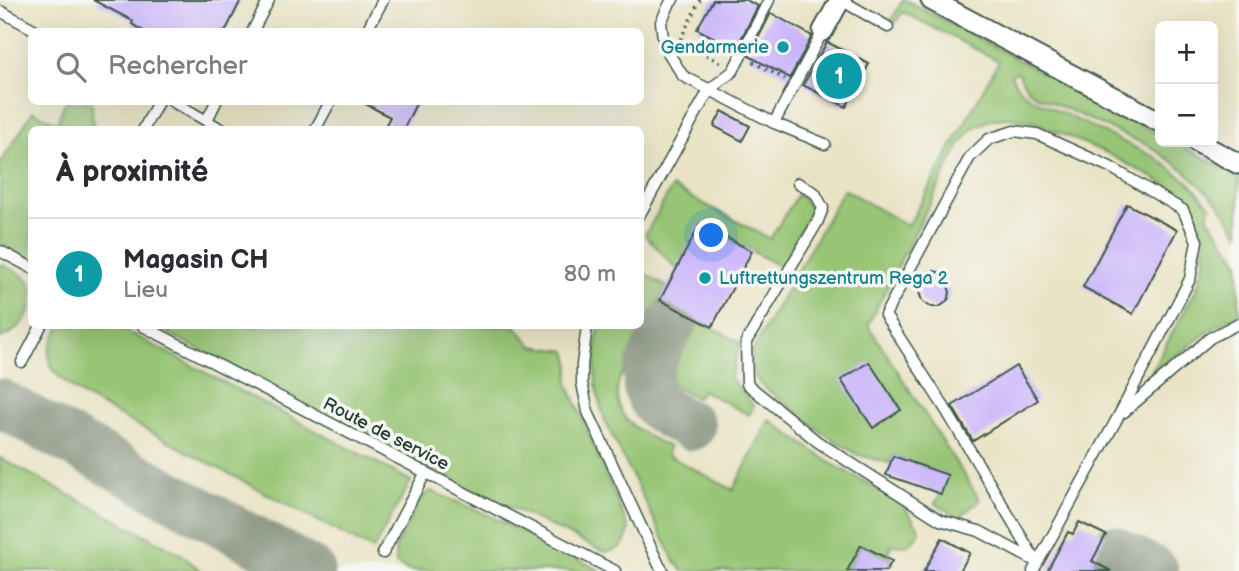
<!DOCTYPE html>
<html lang="fr">
<meta charset="utf-8">
<style>
body{margin:0;font-family:"Balsamiq Sans",sans-serif;background:#f7f7f7;color:#2b2b33}
.controls{position:absolute;right:21px;top:21px;display:grid;overflow:hidden;border-radius:10px;box-shadow:0 7px 28px #0002}
.controls button{width:63px;height:63px;display:grid;place-items:center;padding:0;border:0;border-bottom:2px solid #e1e1e2;background:#fff;color:#2b2b33;font:35px sans-serif}
.you{position:absolute;left:712px;top:236px;width:24px;height:24px;margin:-18px;border:5px solid #fff;border-radius:50%;background:#1a73e8;box-shadow:0 0 0 10px #1a73e833}
.badge{display:grid;place-items:center;width:46px;height:46px;border-radius:50%;background:#b5179e;color:#fff;font-size:23px;font-weight:700}
.pin{position:absolute;translate:-50% -50%;border:4px solid #fff;box-shadow:0 2px 7px #0006}
.list{margin:0;padding:0;list-style:none}
h2{display:flex;justify-content:space-between;align-items:center;height:91px;margin:0;padding:0 28px;font-size:30px}
h2 small{font-size:23px;font-weight:400;color:#7c7c81}
.list li{display:grid;grid-template-columns:46px 1fr auto;gap:21px;align-items:center;box-sizing:border-box;height:112px;padding:0 28px;border-top:2px solid #e1e1e2}
.list b{display:block;font-size:26px;white-space:nowrap}
.list p{margin:0;font-size:23px;white-space:nowrap;color:#7c7c81}
.list em{font-size:23px;font-style:normal;color:#7c7c81}
.icon{flex:none;width:38px;height:38px;fill:none;stroke:currentColor;stroke-width:2;stroke-linecap:round;stroke-linejoin:round}
.map{position:relative;flex:none;width:1239px;height:571px;overflow:hidden}
.search{position:absolute;background:#fff;box-shadow:0 7px 28px #0002;left:28px;top:28px;width:616px;height:77px;display:flex;align-items:center;gap:18px;box-sizing:border-box;padding:0 24px;border-radius:10px;color:#7c7c81;font-size:26px}
.panel{position:absolute;background:#fff;box-shadow:0 7px 28px #0002;left:28px;top:126px;width:616px;height:203px;border-radius:10px}
.map>svg:first-child{display:block}
.green{fill:#97c574;stroke:#5b8154;stroke-width:2}
.lines{fill:none;stroke-linecap:round;stroke-linejoin:round}
.taxiway{stroke:#84907c;stroke-width:49}
.building{fill:#c9b4fb}
.service-casing{stroke:#3d564a;stroke-width:13}
.minor-casing{stroke:#3d564a;stroke-width:23}
.path{stroke:#3d564a;stroke-width:3.5;stroke-dasharray:2 5;stroke-linecap:butt}
.service{stroke:#fff;stroke-width:10}
.minor{stroke:#fff;stroke-width:19}
.culture-dot{fill:#0f9aa8;stroke:#f6f6f2;stroke-width:2.5}
.labels{text-anchor:middle;dominant-baseline:central;stroke-width:7;stroke-linejoin:round;paint-order:stroke}
.culture-label{font-size:18px;fill:#0d838f;stroke:#f6f6f2;text-anchor:end}
.street-label{font-size:18px;fill:#1f3d34;stroke:#f6f6f2}
</style>
<div class="map">
<svg width="1239" height="571" viewBox="0 0 1239 571">
<rect width="100%" height="100%" fill="#f6f6f2"/>
<filter id="ink" filterUnits="userSpaceOnUse"><feTurbulence type="fractalNoise" baseFrequency=".0143" numOctaves="2"/><feDisplacementMap in="SourceGraphic" scale="14" xChannelSelector="R" yChannelSelector="G"/><feConvolveMatrix kernelMatrix="1 2 1 2 8 2 1 2 1" color-interpolation-filters="sRGB"/></filter>
<filter id="wash" filterUnits="userSpaceOnUse"><feTurbulence type="fractalNoise" baseFrequency=".00686" numOctaves="4" result="noise"/><feDisplacementMap in="SourceGraphic" scale="28" xChannelSelector="R" yChannelSelector="G"/><feGaussianBlur stdDeviation="1.57" result="paint"/><feColorMatrix in="noise" values="0 0 0 0 0 0 0 0 0 0 0 0 0 0 0 0 0 1.4 0 .05"/><feComposite in="paint" operator="in"/></filter>
<g filter="url(#wash)">
<rect width="100%" height="100%" fill="#e9e3c4"/>
<path class="green" d="M903 0H906L1160 135V142H1174L1239 176V233L1219 204 1184 170 1151 147 1033 94 1026 87 1018 73 1014 72 1011 76C1016 85 1022 92 1031 98L1155 157 1191 184 1211 207 1207 216 1239 262V315C1207 328 1181 353 1154 375L1151 372 1197 288 1205 259 1203 232 1187 201 1174 189 1107 153 1034 122 1008 118 992 119 974 127 959 146 868 325 980 500 958 518 935 503 941 494 947 475 893 456 890 463 858 455 826 435 760 384C752 373 750 364 752 351L844 189 908 226 999 61 903 12 894 24 891 20Z
M65 102H92L93 129 32 130 31 261 0 244V164L33 111 57 123Z
M672 187 770 239 798 194 812 209 781 267 701 224 677 269 645 235Z
M0 264C9 269 23 273 29 281 33 286 32 291 32 297 32 315 17 333 0 338Z
M641 272 667 287 619 380C609 419 640 432 669 447L667 455 733 490 769 420 832 464 901 502 920 530 918 536 906 546 891 545 888 553 892 561 861 545 847 571H683L674 560 605 421C593 385 593 362 599 326H640Z
M699 321 741 343 735 359 734 369 730 377 754 406 749 415 702 390 697 398C686 392 669 388 670 374Z
M61 326H117L411 481 373 550 88 399C73 388 47 374 49 352 50 343 56 334 61 326Z
M155 326H515L533 346 567 351 570 362 568 384 629 529C625 546 622 550 604 552L509 506 499 504 349 429Z
M0 458 181 554 201 571H0Z
M431 491 488 515 601 571H409L396 564 395 548 420 499Z"/>
<g class="lines">
<path class="taxiway" d="M680 310C667 333 633 375 654 402 662 413 679 419 691 426
M0 403 311 571
M1113 550 1154 571"/>
</g>
<g id="blocks">
<path class="building" d="M93 0H241L225 32H145L132 24 133 21Z
M713 0H746L758 6 736 49 697 29Z
M771 13 812 36 790 78 749 56Z
M827 42 869 64 846 107 803 85Z
M362 102H417L403 130H383L390 117Z
M722 111 750 126 742 141 714 126Z
M1127 204 1177 230 1133 314 1083 287Z
M700 224 752 251 712 327 660 300Z
M934 271 941 273 948 286 950 292 949 298 945 303 939 307H933L927 305 922 301 919 292 920 286 928 272Z
M869 362 901 410 873 428 841 380Z
M1016 366 1038 400 973 441 952 406Z
M893 456 948 475 941 494 886 475Z
M1079 522 1106 535 1092 561 1111 571H1047L1068 532 1073 534Z
M942 538 970 553 960 571H924Z
M861 545 892 561 886 571H847Z"/>
</g>
</g>
<g filter="url(#ink)">
<use href="#blocks" fill-opacity="0" stroke="#3d564a" stroke-width="2"/>
<g class="lines">
<defs>
<path id="service" d="M673 0 670 3 661 22 664 46 683 76 774 123 823 31
M841 0 888 27
M0 11 39 32
M252 32 269 0
M366 32 383 0
M173 102 223 130
M207 120 216 102
M774 123 825 144
M143 130 158 102
M315 130 330 102
M798 183 815 193 823 208 817 223 746 342 747 384 818 442 940 520 979 531 1037 562
M640 214 709 90 733 71 769 0
M0 251 32 268
M143 326 615 571
M587 326 582 365V383L588 412 659 565 663 571
M22 362 41 326
M1124 412 1210 338 1239 323
M383 553 426 472
M1033 571 1118 417 1190 279 1197 241 1183 210 1110 167 1037 134 1014 131 989 139 970 157 885 315 946 410 1037 563"/>
<path id="minor" d="M931 0 1160 122
M823 31 840 0
M1197 142 1239 164"/>
</defs>
<use href="#service" class="service-casing"/>
<use href="#minor" class="minor-casing"/>
<path class="path" d="M700 0 679 42 722 63
M753 62 785 79"/>
<use href="#service" class="service"/>
<use href="#minor" class="minor"/>
</g>
</g>
<g class="culture-dot">
<circle cx="783" cy="47" r="7"/>
<circle cx="705" cy="278" r="7"/>
</g>
<g class="labels">
<g class="culture-label">
<text x="769" y="47">Gendarmerie</text>
<text x="719" y="278" text-anchor="start">Luftrettungszentrum Rega 2</text>
</g>
<g class="street-label">
<text transform="translate(386 434) rotate(27)">Route de service</text>
</g>
</g>
</svg>
<div class="controls">
<button>+</button>
<button>−</button>
</div>
<div class="you"></div>
<div class="pin badge" style="left:839px;top:76px;background:#0f9aa8">1</div>
<div class="search"><svg class="icon" aria-label="search" viewBox="0 0 24 24"><circle cx="10" cy="10" r="6"/><path d="M15 15l6 6"/></svg>Rechercher</div>
<section class="panel">
<h2>À proximité<small></small></h2>
<ul class="list">
<li><span class="badge" style="background:#0f9aa8">1</span><div><b>Magasin CH</b><p>Lieu</p></div><em>80 m</em></li>
</ul>
</section>
</div>
